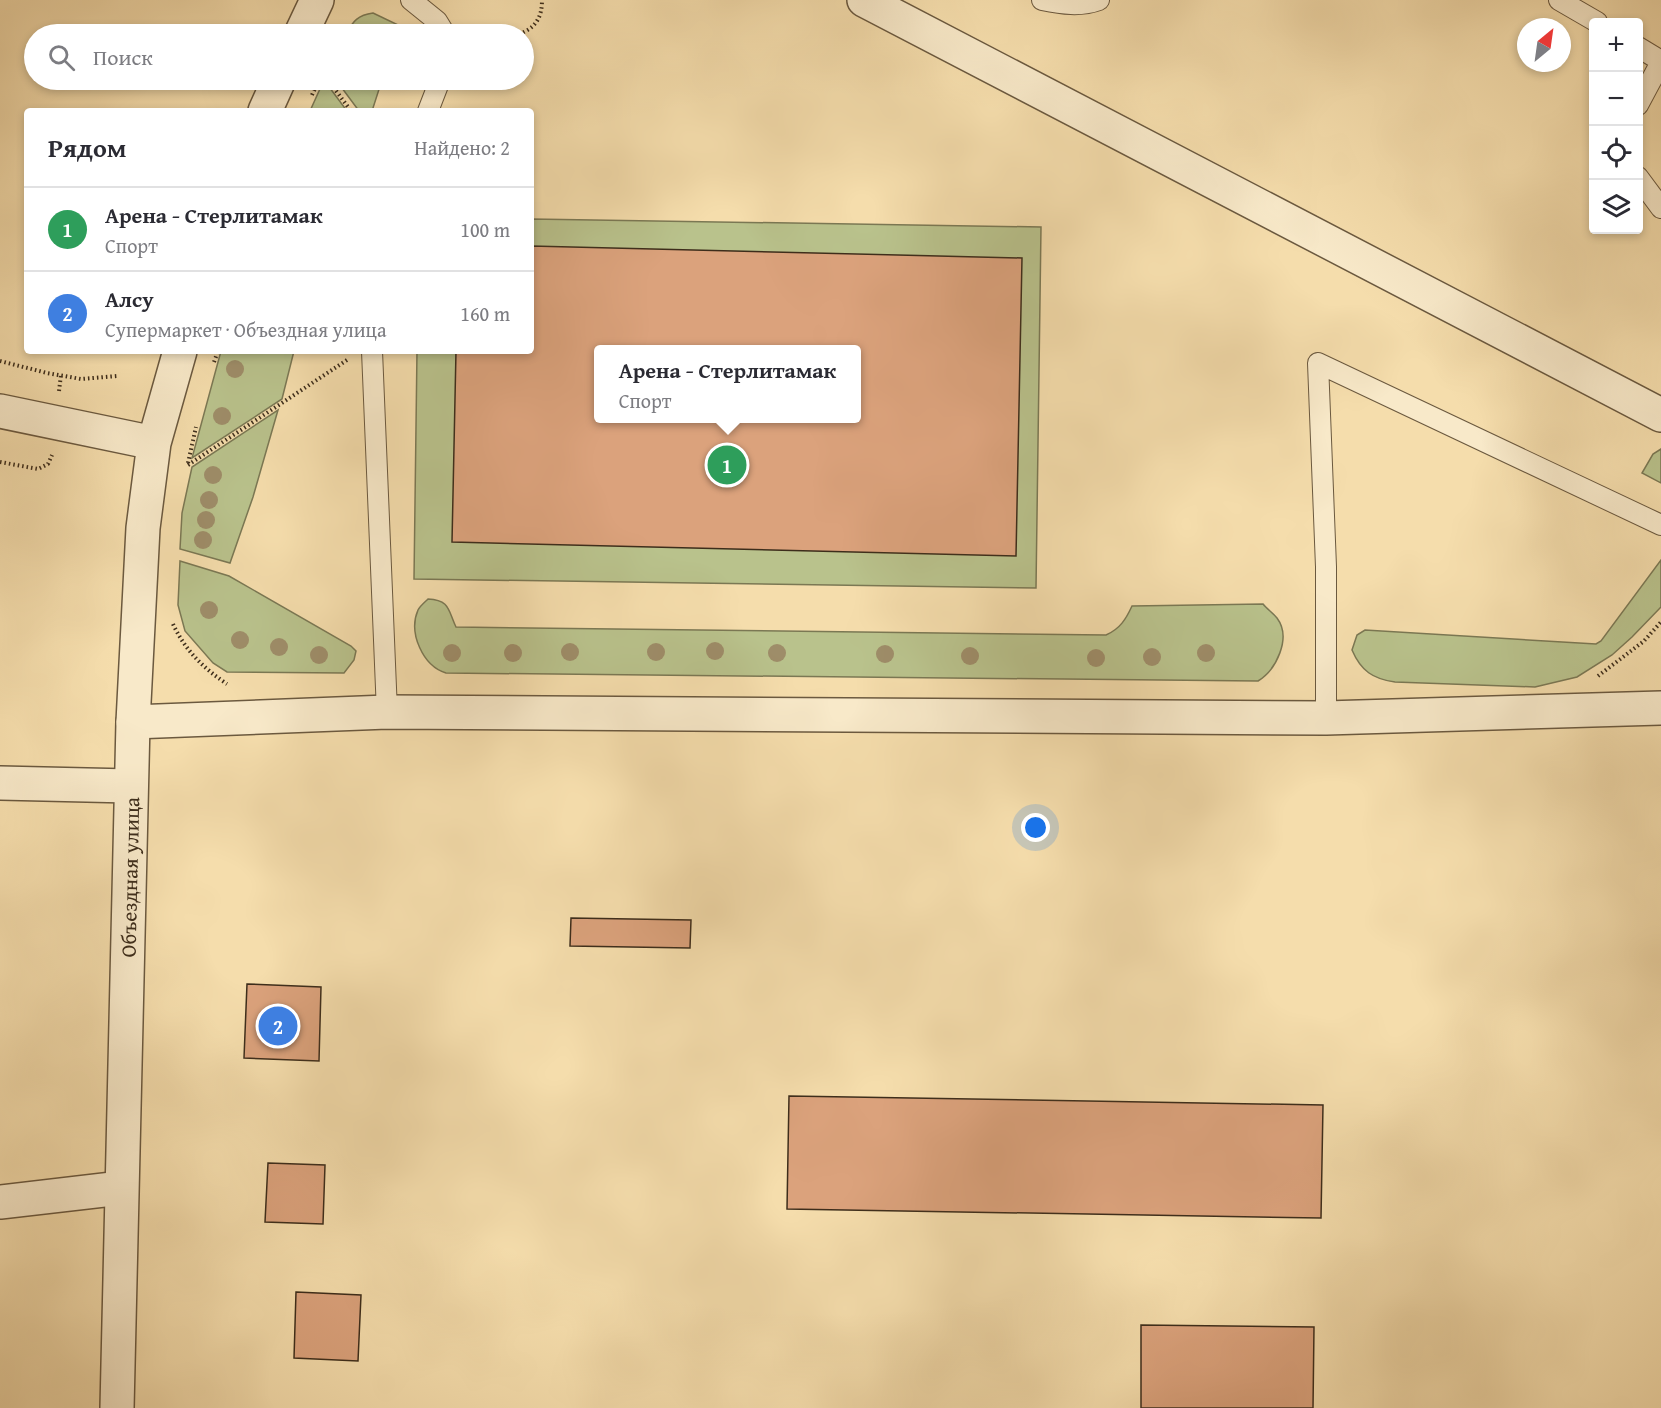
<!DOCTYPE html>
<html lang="ru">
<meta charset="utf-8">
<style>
body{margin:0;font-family:"Gentium Book Plus",serif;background:#f2f2f3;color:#2b2b33}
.controls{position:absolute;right:18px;top:18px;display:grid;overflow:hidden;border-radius:6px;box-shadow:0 3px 9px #0003}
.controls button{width:54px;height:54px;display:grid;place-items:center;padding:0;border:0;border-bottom:2px solid #e1e1e2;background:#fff;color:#2b2b33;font:30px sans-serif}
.compass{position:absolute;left:1517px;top:18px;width:54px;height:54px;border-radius:50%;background:#fff;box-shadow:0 3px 9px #0003;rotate:29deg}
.you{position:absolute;left:1036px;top:828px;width:21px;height:21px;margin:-15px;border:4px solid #fff;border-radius:50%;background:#1a73e8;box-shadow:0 0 0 9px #1a73e833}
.badge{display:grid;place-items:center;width:39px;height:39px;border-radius:50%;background:#8f2418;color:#fff;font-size:20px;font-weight:700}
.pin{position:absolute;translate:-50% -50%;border:3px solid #fff;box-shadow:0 2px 6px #0006}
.popup{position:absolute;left:594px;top:345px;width:267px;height:78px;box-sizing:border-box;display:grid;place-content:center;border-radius:6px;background:#fff;filter:drop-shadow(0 2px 4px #0005);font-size:20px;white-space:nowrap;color:#7c7c81}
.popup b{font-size:22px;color:#2b2b33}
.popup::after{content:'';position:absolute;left:50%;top:100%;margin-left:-12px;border:12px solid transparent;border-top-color:#fff}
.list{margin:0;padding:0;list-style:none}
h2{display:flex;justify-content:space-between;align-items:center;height:78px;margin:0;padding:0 24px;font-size:26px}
h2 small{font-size:20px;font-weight:400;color:#7c7c81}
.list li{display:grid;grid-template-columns:39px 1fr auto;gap:18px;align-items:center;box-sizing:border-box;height:84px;padding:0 24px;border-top:2px solid #e1e1e2}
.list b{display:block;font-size:22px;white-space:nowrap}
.list p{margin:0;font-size:20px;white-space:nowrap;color:#7c7c81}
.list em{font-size:20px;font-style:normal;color:#7c7c81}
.icon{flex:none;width:33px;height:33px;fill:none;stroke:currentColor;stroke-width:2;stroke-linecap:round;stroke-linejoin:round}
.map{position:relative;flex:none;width:1661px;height:1408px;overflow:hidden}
.search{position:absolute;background:#fff;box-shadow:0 3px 9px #0003;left:24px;top:24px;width:510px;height:66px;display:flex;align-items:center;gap:15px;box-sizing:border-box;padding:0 21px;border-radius:33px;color:#7c7c81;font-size:22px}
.panel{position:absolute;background:#fff;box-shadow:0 3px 9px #0003;left:24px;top:108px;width:510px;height:246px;border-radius:6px}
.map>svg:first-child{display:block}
.green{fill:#b9c28c;stroke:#7b7854;stroke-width:1.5;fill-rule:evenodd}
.building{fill:#dba27c;stroke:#3d2d1b;stroke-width:1.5;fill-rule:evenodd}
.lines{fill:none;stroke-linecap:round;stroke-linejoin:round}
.service-casing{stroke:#6b593f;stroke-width:22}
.minor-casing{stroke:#6b593f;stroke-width:36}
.tertiary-casing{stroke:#6b593f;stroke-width:36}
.path{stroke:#3d2d1b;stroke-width:4;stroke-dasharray:1.5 3;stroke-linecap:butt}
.service{stroke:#f8e9c9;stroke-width:20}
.minor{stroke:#f8e9c9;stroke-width:33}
.tertiary{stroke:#f8e9c9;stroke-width:33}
.tree{fill:#9e8d69}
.labels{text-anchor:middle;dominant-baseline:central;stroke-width:5;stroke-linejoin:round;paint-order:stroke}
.street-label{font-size:21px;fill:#3d2d1b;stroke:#f8e9c9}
</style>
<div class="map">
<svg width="1661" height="1408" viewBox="0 0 1661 1408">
<rect width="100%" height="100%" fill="#f5ddac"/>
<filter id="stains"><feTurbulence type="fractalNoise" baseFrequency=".00333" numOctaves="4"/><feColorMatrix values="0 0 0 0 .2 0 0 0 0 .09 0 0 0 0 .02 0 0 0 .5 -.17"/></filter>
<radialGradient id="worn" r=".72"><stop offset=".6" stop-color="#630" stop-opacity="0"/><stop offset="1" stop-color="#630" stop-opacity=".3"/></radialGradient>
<path class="green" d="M373 13 415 33 416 34H346C353 21 358 15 373 13Z
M324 80 347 111H310Z
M336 80H382L372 111H359Z
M531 219 1041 227 1036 588 414 579 417 351H531ZM598 350H856V418H598Z
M221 351H294L282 399 192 458Z
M278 410 253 497 230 563 180 549 182 513 192 467Z
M1661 449V483L1642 473 1653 454Z
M1661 560V607L1632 637 1612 655 1577 677 1535 687 1395 682C1373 679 1361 671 1352 650L1357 635 1365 630 1596 644 1601 641Z
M180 561 229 576 351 646 356 651 354 660 344 673 227 672 213 663 185 631 178 605Z
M428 599C450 600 448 610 456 627L1106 635C1120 629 1126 619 1132 606L1263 604C1267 609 1273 613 1277 618 1292 638 1276 670 1258 681L446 673C423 666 408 633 418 610 420 606 425 602 428 599Z"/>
<path class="building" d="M531 246 1022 258 1016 556 452 542 456 351H531ZM598 350H856V418H598Z
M571 918 691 920 690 948 570 946Z
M247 984 321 987 319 1061 244 1058Z
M789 1096 1323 1105 1321 1218 787 1209Z
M268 1163 325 1165 323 1224 265 1222Z
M296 1292 361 1295 358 1361 294 1358Z
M1141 1325 1314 1327 1313 1408H1141Z"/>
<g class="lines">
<defs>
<path id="service" d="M411 0 437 21 445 34
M1042 0C1062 4 1080 7 1099 0
M1559 0 1597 22
M1638 47 1661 61
M1638 105 1661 62
M428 111 440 80
M1638 177 1661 208
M372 351 387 712
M1326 718V567L1318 363 1661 525"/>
<g id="minor">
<path d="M0 783 130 786"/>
<path d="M0 1202 121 1188"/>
<path id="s1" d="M117 1408 133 722"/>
</g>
<path id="tertiary" d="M864 0 1661 415
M301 34 317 0
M265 111 279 80
M180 351 154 443 143 528 133 722 387 712 1326 718 1661 708
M0 411 154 443"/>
</defs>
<use href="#service" class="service-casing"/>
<use href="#minor" class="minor-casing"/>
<use href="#tertiary" class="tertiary-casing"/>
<path class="path" d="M519 34C536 28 542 17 542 0
M328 80 351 111
M312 95 319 80
M0 361 47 373 81 379 117 376
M214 362 218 351
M59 391 61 375
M0 462 38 469 48 464 52 455
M188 463 196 427
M188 465 347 360
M173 624C185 650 203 668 227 684
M1598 676 1644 641 1661 622"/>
<use href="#service" class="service"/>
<use href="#minor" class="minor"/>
<use href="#tertiary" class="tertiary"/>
</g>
<g class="tree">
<circle cx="235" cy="369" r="9"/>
<circle cx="222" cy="416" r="9"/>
<circle cx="213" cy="475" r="9"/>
<circle cx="209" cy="500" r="9"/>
<circle cx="206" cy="520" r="9"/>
<circle cx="203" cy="540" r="9"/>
<circle cx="209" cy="610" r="9"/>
<circle cx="240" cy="640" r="9"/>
<circle cx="279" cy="647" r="9"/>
<circle cx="715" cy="651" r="9"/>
<circle cx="570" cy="652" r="9"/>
<circle cx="656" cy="652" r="9"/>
<circle cx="452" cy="653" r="9"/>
<circle cx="513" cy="653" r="9"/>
<circle cx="777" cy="653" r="9"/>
<circle cx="1206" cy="653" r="9"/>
<circle cx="885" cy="654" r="9"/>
<circle cx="319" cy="655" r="9"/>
<circle cx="970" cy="656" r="9"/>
<circle cx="1152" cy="657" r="9"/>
<circle cx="1096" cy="658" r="9"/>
</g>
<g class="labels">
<g class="street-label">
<text stroke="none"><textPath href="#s1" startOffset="531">Объездная улица</textPath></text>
</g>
</g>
<rect width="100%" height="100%" filter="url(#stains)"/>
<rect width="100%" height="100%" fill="url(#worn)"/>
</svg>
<div class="controls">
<button>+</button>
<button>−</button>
<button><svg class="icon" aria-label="locate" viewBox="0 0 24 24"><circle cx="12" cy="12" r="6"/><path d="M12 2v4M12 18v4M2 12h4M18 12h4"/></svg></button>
<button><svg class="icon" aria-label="layers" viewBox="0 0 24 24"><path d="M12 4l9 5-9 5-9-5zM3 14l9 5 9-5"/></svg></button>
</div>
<svg class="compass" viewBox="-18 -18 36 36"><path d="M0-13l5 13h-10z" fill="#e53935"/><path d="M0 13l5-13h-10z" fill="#7c7c81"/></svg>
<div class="you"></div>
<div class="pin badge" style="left:727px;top:465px;background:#2e9e5b">1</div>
<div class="popup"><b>Арена - Стерлитамак</b>Спорт</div>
<div class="pin badge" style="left:278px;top:1026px;background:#3f7fe0">2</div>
<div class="search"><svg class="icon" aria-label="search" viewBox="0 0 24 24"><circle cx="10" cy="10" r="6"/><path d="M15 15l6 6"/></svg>Поиск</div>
<section class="panel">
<h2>Рядом<small>Найдено: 2</small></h2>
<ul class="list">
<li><span class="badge" style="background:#2e9e5b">1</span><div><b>Арена - Стерлитамак</b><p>Спорт</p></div><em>100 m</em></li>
<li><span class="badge" style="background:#3f7fe0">2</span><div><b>Алсу</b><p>Супермаркет · Объездная улица</p></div><em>160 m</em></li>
</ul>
</section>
</div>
